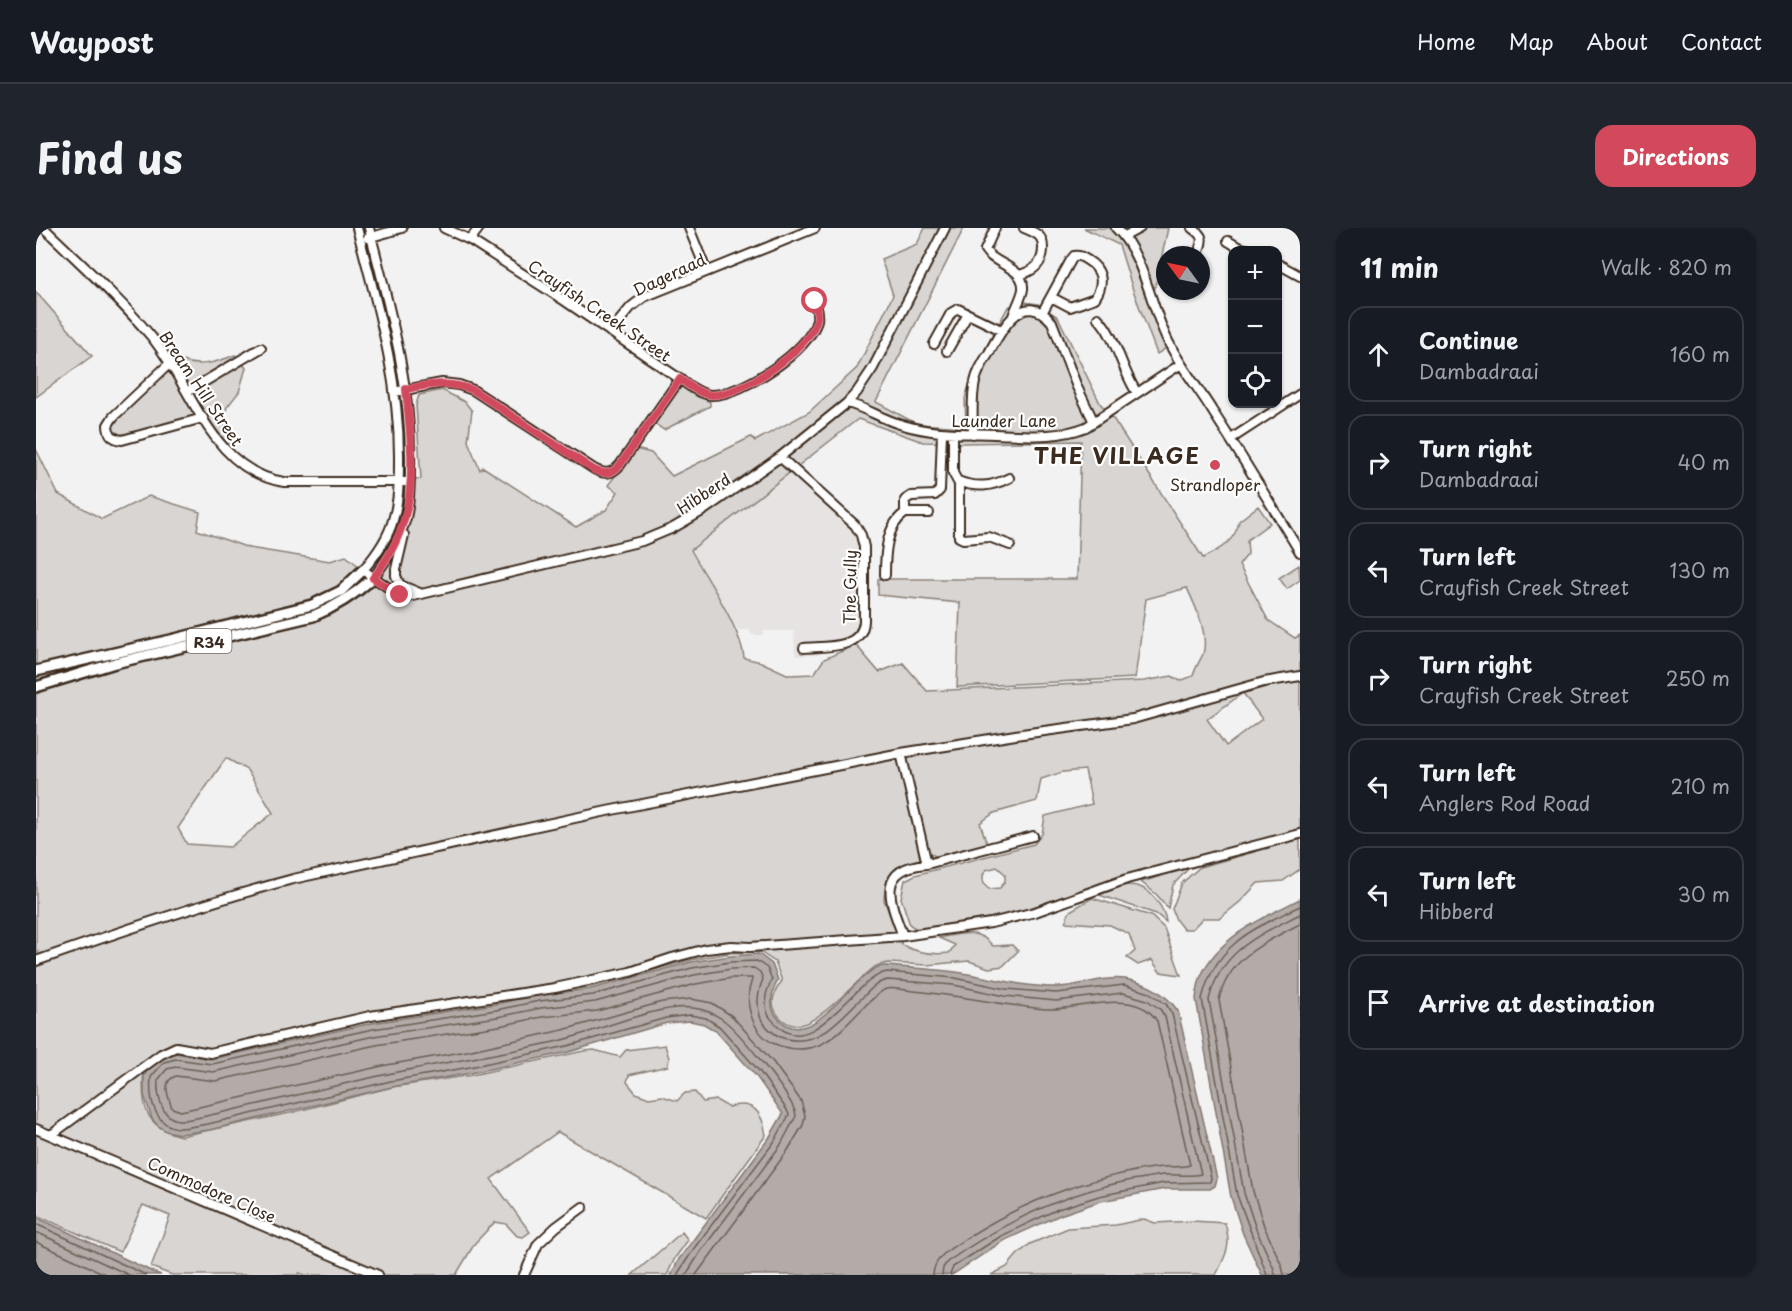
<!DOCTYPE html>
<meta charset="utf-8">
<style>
body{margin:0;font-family:"Playpen Sans",sans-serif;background:#20242c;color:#f1f3f6}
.controls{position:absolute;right:18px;top:18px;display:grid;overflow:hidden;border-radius:12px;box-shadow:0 2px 4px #0004}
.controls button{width:54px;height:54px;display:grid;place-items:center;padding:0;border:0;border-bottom:2px solid #363941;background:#171b24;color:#f1f3f6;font:30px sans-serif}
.compass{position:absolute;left:1120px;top:18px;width:54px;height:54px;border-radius:50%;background:#171b24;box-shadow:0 2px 4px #0004;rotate:303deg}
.stop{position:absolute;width:18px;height:18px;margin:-14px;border:4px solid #d1495b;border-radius:50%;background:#fff}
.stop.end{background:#d1495b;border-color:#fff;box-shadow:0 2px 6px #0008}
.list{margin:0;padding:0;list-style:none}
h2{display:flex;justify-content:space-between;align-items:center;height:78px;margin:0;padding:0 24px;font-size:26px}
h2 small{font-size:20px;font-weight:400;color:#9ea1a6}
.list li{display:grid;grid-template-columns:39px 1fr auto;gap:18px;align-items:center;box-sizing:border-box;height:96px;margin:0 12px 12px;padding:0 12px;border:2px solid #363941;border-radius:18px}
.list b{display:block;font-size:22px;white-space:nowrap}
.list p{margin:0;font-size:20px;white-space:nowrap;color:#9ea1a6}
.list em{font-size:20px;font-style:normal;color:#9ea1a6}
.icon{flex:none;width:33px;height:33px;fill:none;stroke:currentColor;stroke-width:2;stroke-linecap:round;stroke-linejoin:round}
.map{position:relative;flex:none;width:1264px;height:1047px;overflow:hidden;border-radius:18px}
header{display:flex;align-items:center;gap:36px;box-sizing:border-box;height:84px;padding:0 30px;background:#171b24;border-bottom:2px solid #363941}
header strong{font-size:28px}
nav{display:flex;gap:33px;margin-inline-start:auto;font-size:21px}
.intro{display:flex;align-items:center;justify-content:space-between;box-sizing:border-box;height:144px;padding:0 36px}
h1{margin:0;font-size:42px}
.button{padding:15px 27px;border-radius:18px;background:#d1495b;color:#fff;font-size:21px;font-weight:700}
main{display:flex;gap:36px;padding:0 36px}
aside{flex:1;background:#171b24;border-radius:18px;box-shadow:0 2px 4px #0004}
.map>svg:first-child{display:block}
.built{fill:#e6e3e2}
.green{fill:#d8d5d2;stroke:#8a8078;stroke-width:1.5;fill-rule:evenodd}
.water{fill:#b2aba7;stroke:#827770;stroke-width:1.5}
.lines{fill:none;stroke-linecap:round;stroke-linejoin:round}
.shore{stroke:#6b5e55;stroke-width:1.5}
.minor-casing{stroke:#3b2a1e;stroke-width:12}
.major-casing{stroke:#3b2a1e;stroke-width:14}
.minor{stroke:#fff;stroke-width:8}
.major{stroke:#fff;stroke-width:9}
.route{stroke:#d1495b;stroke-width:8}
.poi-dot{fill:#d1495b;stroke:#fff;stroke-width:2}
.labels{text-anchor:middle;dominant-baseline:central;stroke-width:4.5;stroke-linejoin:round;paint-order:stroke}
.shield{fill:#fff;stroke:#766a62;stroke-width:1.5}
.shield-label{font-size:15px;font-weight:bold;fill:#3b2a1e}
.street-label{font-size:16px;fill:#3b2a1e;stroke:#fff}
.poi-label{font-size:16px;fill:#3b2a1e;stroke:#fff}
.district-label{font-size:22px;font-weight:bold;letter-spacing:1.5px;fill:#3b2a1e;stroke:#fff}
</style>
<header>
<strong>Waypost</strong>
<nav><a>Home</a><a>Map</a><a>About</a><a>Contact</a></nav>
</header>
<div class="intro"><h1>Find us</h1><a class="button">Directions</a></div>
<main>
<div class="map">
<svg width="1264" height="1047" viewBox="0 0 1264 1047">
<rect width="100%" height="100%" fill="#f3f2f2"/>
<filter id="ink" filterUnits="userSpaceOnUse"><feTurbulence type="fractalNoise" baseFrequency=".0167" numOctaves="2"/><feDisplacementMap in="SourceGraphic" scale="12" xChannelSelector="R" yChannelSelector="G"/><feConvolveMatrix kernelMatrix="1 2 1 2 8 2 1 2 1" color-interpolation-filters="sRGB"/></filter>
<g filter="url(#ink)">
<path class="built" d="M744 229 825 307 827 398 808 416 783 427 759 428 758 403H728L727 407H716L713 402H702L642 297Z"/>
<path class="green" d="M889 0H928L840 174 881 196 930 199 929 171 937 143 972 79 988 74 1002 76 1022 89 1064 175 1078 192 1167 330C1184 321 1200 313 1203 293L1222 278 1234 295 1211 312 1212 326 1203 337 1232 392 1259 410 1264 407V603L1227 611 1090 649 972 687 881 701 874 697 865 670 869 652 879 647 998 616 1006 606 1009 588 1056 576 1049 542 1027 544 1005 551 1001 573 958 585 944 595 951 616 901 629 892 624 884 584 876 585 884 631C863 636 848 649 848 672L866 717C880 724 897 727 913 725L919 717 903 710C924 706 941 699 957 718L976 717 982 723 967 738 953 740 933 733 891 737 852 735 840 738C821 752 783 796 762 797 746 798 732 780 739 765 740 761 744 756 746 753L739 734 724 724 694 725 655 732 555 759 502 765 335 792 175 828 135 822V819L101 839 23 900 25 902 108 841C105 875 107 899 145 908L254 885 356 859 436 847 548 823 558 822 584 829 590 822 629 817 633 830 632 838 593 847 591 854 600 865 613 870 626 868 641 873 649 865 659 864 667 874 680 872 692 879C717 872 726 883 730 907L670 990 522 904 455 951 494 1004 487 1009 481 1008 470 996 459 994 439 1015 420 1047H269L263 1045 262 1047H136L115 1039 134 988 107 977 84 1024 0 987V739L2 738V723L0 724V221L22 266 66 291 113 268 164 284 161 302 213 320 294 333 310 328 324 339C339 324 353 301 357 280 359 270 358 260 359 250L385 251 380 177 383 167 406 162 429 174 436 183 432 213 444 242 447 239 540 299 570 282 582 264 572 257 600 221 615 225 636 248 715 209 719 213 773 184 821 140 857 67 845 31 881 16ZM822 191 887 214 925 215 1045 213 1041 351H842V367L924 375 921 459 1099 450 1110 371 1151 360C1159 377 1173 406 1167 426 1164 433 1159 440 1157 448L1144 453 1136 448 1108 453 891 463 867 435 843 444 820 417 788 431 778 446 753 447 725 434 708 430C705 400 670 350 655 322ZM1207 465 1226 491 1190 518 1171 491ZM190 530 211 542 237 585 194 619 151 616 142 600ZM961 639 969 646V653L964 660 953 661C946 656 945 648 950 642Z
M1048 0H1132L1118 64 1137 116 1121 126 1097 62 1083 17Z
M0 64 56 128 0 169Z
M199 127 210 140 203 164 191 179 187 192 196 214 190 218 169 186 86 209 78 206 75 197 77 193 143 131C160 141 182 134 199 127Z
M644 157 674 174V178L628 202 618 195Z
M1263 337 1264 352 1251 361 1243 350Z
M1264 611V641L1247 653 1222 655 1205 673 1184 690H1167L1156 701H1147L1140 692 1136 681 1146 655 1164 639Z
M1153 640 1137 657 1132 680 1120 666 1105 654Z
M1089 657C1094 657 1099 657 1104 659 1116 663 1129 681 1130 694L1120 686 1063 667Z
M1056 670 1115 688 1128 700 1145 747 1124 744 1116 732 1102 737 1091 730 1099 723 1093 706 1074 697 1029 694 1034 683Z
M1108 991 1119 995 1157 993 1189 995C1196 1017 1190 1027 1180 1047H955L971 1039 981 1027 994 1016 1032 1000 1080 997Z
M646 1004 652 1012 639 1030 631 1047H596Z"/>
<path class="water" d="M1264 671V1047H1226L1207 1006 1195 969 1160 771C1161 764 1162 755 1165 748 1182 709 1228 689 1264 671Z
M723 726 736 736 742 752C737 762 735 767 736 778 737 785 740 788 745 793 776 822 816 749 842 739 845 738 848 738 851 738 874 740 897 741 920 744 953 749 986 759 1020 759 1043 759 1066 748 1089 751 1111 755 1129 764 1142 783L1181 951 1179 958 1174 961H1129L1065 973 1024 987 967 1013 916 1047H635L643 1031 733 910 747 886 720 848 680 803 668 796 654 793 631 795 533 824 435 845 356 859 173 902 144 906 130 903 121 897 116 891 108 867V848L116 836 125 829 140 825 175 831 336 795 459 776 502 767 555 761 655 734 694 728Z
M0 989 117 1044 125 1047H0Z"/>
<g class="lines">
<path class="shore" d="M0 996 110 1047
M0 1004 93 1047
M0 1014 71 1047
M641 1047 659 1019 738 914 753 887 751 882 724 844 684 799 670 790 654 787 630 790 531 818 434 839 355 853 172 896C163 897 153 900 144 900 118 899 113 870 115 849L128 834 140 831 176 836 337 801 460 782 503 773 557 767 656 740 694 734 721 733 731 740 736 752C730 763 728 770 731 783 732 789 737 793 741 797 777 834 819 749 851 744L919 750 970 761 1020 765 1088 757 1114 765 1130 776 1136 786 1175 950 1174 954 1128 955 1063 968 1022 981 965 1008 917 1039 914 1047
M650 1047 665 1023 744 918 760 888C759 871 702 802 686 791 677 785 668 781 657 780 623 776 564 802 530 811 471 826 411 833 352 846 291 859 231 875 170 888 151 892 133 899 125 876 122 867 121 861 122 852L131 841 140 839 177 844 338 808 461 789 505 780 559 774 658 747 695 741 718 740 724 744 727 751C722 763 720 775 724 788 726 796 738 807 747 810 784 821 804 789 829 767 835 761 842 753 852 752L918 757 969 768 1020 773 1087 765 1111 772 1124 781 1129 789 1165 946C1153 949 1140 946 1128 947 1118 948 1107 951 1096 952 1029 965 966 995 911 1034L907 1040 906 1047
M660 1047 752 922 767 897 769 888 765 873 737 834 696 788 676 775 655 771 626 774 527 802 431 823 351 837 145 883 136 880C132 868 125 853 140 848L179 853 340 817 463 798 506 789 561 783 660 756 696 750H716C716 755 713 758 713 763 710 786 721 811 744 818 786 831 805 801 832 775 837 771 844 763 850 761 857 759 870 762 877 763 922 767 964 777 1009 781 1041 783 1100 758 1121 793L1154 937C1145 940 1135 938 1126 939 1114 940 1102 942 1090 945 1032 957 978 979 929 1011 915 1021 898 1028 897 1047
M1231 1047 1201 967 1166 771C1179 716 1217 701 1264 678
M1239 1047 1238 1041 1220 1001 1208 965 1173 772C1184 723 1223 707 1264 686
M1248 1047 1246 1038 1228 998 1217 963 1183 772C1192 730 1229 714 1264 696"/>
<defs>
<path id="minor" d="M8 0C44 35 82 69 114 107 157 158 174 242 248 254H374
M321 0C341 76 364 153 363 233 363 252 363 273 357 292 352 311 340 327 327 342L360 365 373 369 606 313 637 300 668 282 744 229 811 175 821 164 837 140 909 0
M333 0C353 79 376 157 374 240 374 256 374 273 370 290 364 312 351 332 337 350
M653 0 670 42
M959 0 949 22C958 37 989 39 987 61 986 69 980 79 977 88
M1080 0C1108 26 1115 81 1133 115 1145 139 1163 161 1177 184 1207 230 1235 277 1264 324
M1156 0C1170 10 1166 12 1162 27
M1089 8 1104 0
M332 10 366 0
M434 12 443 0
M1192 13 1202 19 1214 22
M1242 36 1264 48
M983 47C998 43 1007 36 1007 20 1007 15 1006 10 1002 7 998 4 993 2 988 0
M1006 85 1035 32 1038 28C1044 27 1046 29 1051 32 1066 41 1069 55 1059 70L1034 79 1015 69
M1062 90C1080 108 1086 143 1101 165
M574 104 595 79 608 69 779 0
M898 116 915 85 922 81 965 102
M911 123 932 86
M134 135 77 189 72 197C72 206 77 211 86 212L167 190
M644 151C653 158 665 167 676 167 706 167 775 122 781 92 782 86 780 79 779 73
M151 164 225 120
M358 164 406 155 423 157 437 162 558 241C569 247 576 246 584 237L644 151 529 73 434 12 408 0
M811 175C831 180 847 192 867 197 897 206 927 205 958 206 989 207 1020 211 1050 199L1145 136
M917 205V245L923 256V309L927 311 953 309 974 317
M937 206C937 189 935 171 939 154 941 144 947 134 953 125 965 102 987 60 1016 94L1041 159 1058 194
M1195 211 1264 166
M744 229 819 297 825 307 828 319V393C826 422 790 418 768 420
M922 253C940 260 955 259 973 250
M869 285H893
M368 307 360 341V348L364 357 386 366
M849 347C849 326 850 298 869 285V272L875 268 899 267 904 262 906 205
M865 525 891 636
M867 708C854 674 839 640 891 636L997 608
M0 733C85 703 170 674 257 651L571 583 865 525 986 506 1097 491 1228 454 1264 448
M0 901 342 1047
M15 907 125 826 140 819 174 825 334 788 519 760 594 744 636 730 670 721 695 718 714 719 867 708 955 695 999 684 1091 651 1264 606
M488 1047 502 1016 520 999 547 979"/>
<path id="major" d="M0 443 135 412 276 377 305 363 327 342
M0 459 79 435 277 388C300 379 318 367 337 350"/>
</defs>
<use href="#minor" class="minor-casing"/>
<use href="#major" class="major-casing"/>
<use href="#minor" class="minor"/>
<use href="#major" class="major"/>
</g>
</g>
<g class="lines" filter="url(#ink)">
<path class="route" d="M364 367 337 350C385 291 377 232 370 161 395 156 413 153 437 162L558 242C569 247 576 246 584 237L644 151C653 158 665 167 676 167 705 168 775 121 781 91 782 86 780 79 779 73"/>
</g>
<circle class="poi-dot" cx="1179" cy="237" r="6"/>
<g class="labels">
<rect class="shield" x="150.5" y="401" width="45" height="24" rx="4.5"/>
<g class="shield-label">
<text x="173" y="413">R34</text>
</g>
<g class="street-label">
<text transform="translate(633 46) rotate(-25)">Dageraad</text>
<text transform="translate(564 82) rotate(34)">Crayfish Creek Street</text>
<text transform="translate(166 160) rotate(56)">Bream Hill Street</text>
<text x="968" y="192">Launder Lane</text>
<text transform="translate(667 265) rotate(-33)">Hibberd</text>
<text transform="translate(813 359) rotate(-89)">The Gully</text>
<text transform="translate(176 961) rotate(24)">Commodore Close</text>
</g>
<g class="poi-label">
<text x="1179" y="256">Strandloper</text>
</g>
<g class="district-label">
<text x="1081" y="226">THE VILLAGE</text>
</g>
</g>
</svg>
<div class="controls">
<button>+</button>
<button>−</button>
<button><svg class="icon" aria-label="locate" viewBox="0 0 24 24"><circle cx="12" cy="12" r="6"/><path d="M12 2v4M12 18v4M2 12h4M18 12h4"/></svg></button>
</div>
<svg class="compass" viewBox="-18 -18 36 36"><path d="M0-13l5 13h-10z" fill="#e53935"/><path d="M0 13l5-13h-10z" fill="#9ea1a6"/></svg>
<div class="stop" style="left:779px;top:73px"></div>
<div class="stop end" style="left:364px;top:367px"></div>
</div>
<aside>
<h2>11 min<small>Walk · 820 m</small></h2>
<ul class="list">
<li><svg class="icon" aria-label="ahead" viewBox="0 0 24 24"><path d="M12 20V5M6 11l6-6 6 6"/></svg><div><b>Continue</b><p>Dambadraai</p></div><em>160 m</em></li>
<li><svg class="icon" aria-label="right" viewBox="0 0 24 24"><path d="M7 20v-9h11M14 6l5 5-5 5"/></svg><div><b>Turn right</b><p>Dambadraai</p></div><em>40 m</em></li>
<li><svg class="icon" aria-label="left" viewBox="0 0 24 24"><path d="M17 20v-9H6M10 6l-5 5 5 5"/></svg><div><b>Turn left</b><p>Crayfish Creek Street</p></div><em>130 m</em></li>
<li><svg class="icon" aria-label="right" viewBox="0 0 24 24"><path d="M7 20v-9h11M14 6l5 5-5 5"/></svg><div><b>Turn right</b><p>Crayfish Creek Street</p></div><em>250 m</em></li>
<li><svg class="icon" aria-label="left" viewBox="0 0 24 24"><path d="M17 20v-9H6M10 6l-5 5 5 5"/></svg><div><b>Turn left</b><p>Anglers Rod Road</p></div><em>210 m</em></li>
<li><svg class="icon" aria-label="left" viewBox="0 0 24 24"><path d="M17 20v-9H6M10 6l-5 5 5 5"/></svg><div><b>Turn left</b><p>Hibberd</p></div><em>30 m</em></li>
<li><svg class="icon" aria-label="arrive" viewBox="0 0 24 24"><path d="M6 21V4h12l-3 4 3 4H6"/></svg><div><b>Arrive at destination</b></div></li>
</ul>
</aside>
</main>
